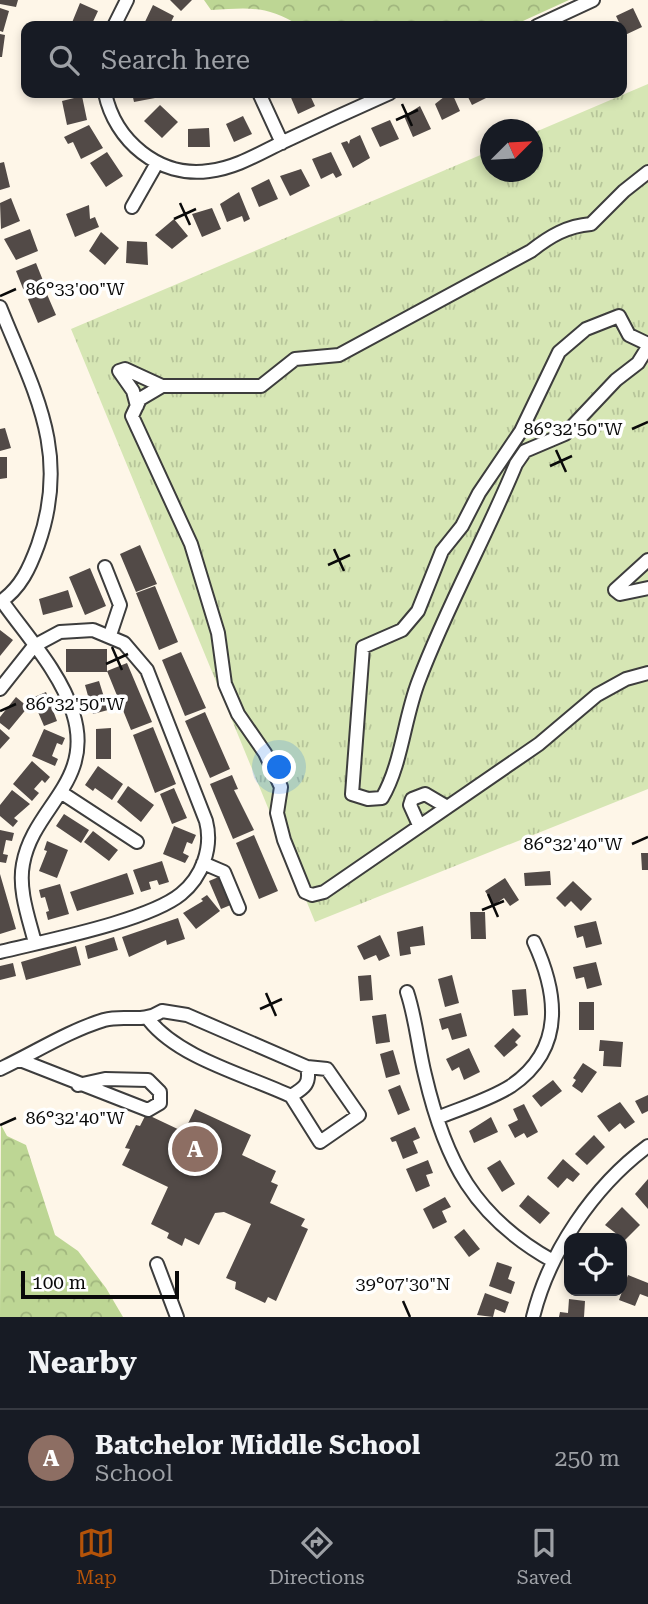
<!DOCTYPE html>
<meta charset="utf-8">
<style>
body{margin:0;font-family:"Roboto Serif",serif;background:#20242c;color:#f1f3f6}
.controls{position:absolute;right:21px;bottom:21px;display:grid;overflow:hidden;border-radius:14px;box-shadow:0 4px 10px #0003}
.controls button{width:63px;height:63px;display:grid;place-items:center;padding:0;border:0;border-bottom:2px solid #363941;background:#171b24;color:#f1f3f6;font:35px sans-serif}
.compass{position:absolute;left:480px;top:119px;width:63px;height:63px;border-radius:50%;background:#171b24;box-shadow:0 4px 10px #0003;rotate:66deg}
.scale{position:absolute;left:21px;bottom:18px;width:158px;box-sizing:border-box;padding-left:7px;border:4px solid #0a0a0a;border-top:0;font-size:19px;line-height:24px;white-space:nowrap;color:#0a0a0a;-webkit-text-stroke:5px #fff;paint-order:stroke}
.you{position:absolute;left:280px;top:768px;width:24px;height:24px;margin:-18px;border:5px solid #fff;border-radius:50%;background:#1a73e8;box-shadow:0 0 0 10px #1a73e833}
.badge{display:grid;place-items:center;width:46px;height:46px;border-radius:50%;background:#b45309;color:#fff;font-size:23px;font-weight:700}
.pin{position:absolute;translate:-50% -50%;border:4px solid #fff;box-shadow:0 2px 7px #0006}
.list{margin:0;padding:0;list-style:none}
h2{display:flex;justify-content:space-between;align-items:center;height:91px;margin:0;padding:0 28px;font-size:30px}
h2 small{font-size:23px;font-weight:400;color:#9ea1a6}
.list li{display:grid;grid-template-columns:46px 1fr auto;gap:21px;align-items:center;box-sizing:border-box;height:98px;padding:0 28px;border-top:2px solid #363941}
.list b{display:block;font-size:26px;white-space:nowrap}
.list p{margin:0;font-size:23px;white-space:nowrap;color:#9ea1a6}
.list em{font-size:23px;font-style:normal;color:#9ea1a6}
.icon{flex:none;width:38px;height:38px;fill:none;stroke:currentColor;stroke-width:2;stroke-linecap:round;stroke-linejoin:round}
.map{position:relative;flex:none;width:648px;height:1317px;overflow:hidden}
.search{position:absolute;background:#171b24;box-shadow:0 4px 10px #0003;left:21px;right:21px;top:21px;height:77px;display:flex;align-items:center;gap:18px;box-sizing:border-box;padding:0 24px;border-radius:14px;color:#9ea1a6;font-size:26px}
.sheet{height:189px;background:#171b24}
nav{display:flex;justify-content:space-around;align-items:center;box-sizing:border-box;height:98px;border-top:2px solid #363941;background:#171b24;font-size:19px;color:#9ea1a6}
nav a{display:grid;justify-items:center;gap:4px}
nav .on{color:#b45309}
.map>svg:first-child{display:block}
.grass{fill:url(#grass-tufts)}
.forest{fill:url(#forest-crowns)}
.building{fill:#524a47}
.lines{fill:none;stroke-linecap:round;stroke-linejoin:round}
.minor-casing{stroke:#3d3d3d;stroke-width:16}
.minor{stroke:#fff;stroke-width:12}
.ticks{fill:none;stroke:#0a0a0a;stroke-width:2.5}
.ticks-label{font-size:18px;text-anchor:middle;fill:#0a0a0a;stroke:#fff;stroke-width:7;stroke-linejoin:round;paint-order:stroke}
</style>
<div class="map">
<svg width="648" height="1317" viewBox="0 0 648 1317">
<defs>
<pattern id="grass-tufts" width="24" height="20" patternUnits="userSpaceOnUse" patternTransform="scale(1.75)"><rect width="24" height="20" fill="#d6e6b4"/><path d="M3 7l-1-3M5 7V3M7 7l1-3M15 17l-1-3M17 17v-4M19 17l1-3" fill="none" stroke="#b6c499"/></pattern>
<pattern id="forest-crowns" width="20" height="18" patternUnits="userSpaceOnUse" patternTransform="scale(1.75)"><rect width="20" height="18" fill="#bdd694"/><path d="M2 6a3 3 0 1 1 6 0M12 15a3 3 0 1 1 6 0" fill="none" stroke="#a1b67e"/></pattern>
</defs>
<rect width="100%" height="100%" fill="#fef6e8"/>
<path class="grass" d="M648 84V789L315 922 71 329 490 151V172H532L533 133Z"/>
<path class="forest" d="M204 0H569L512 26H300C267 5 249 8 211 10Z
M1 1125 7 1136 26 1145 55 1235 78 1251 106 1288 123 1317H0Z"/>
<path class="building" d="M0 0H18L16 7 0 4Z
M170 0H192L181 11Z
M80 3 98 11 91 26 71 25Z
M153 5 174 16 169 26H143Z
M0 8 9 11 3 32 0 31Z
M633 8 642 27 625 35 616 16Z
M0 34 5 35 2 57H0Z
M132 93H154L155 98 134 102Z
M289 93H309L315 106 298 114Z
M449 93H452L460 111 442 120 435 104Z
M466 93H488L490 96 472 105Z
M82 96 87 120 67 125 62 101Z
M160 105 178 122 162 138 144 121Z
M420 106 431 129 413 137 404 116Z
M243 116 252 134 234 142 226 124Z
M390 120 399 139 380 147 371 128Z
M89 125 103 148 81 159 73 142 68 144 64 137Z
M209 128 210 147H188V129Z
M360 135 370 158 353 168 341 143 347 141 349 144 350 140Z
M107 152 123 176 106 187 90 163Z
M331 152 342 175 336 178 333 173 321 179 312 159Z
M4 162 10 187 0 190V163Z
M301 169 310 186 290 196 280 176Z
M269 179 278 199 259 207 251 188Z
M239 192 250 219 244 222 242 216 227 222 220 204Z
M11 198 20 221 1 229 0 203Z
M89 205 90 219 95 217 99 227 75 237 66 214Z
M212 208 221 229 202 237 192 214Z
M174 219 188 236 172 249 155 235Z
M30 229 38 251 16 260 4 239Z
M101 232 119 248 105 265 89 251Z
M127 241 147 242 148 265 126 263Z
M36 263 46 288 26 296 16 271Z
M46 292 56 315 38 323 28 299Z
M5 428 11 448 0 451V429Z
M0 457H7V478L0 479Z
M140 545 157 584 136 592 120 554Z
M90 568 106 606 85 615 69 577Z
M155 586 178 642 159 650 136 593Z
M68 590 73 607 43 615 39 599Z
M0 630 13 640 0 656Z
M66 649H107V672H66Z
M181 652 206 708 185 716 162 660Z
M127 663 152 722 131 730 107 671Z
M99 681 108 710 93 714 85 685Z
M46 692 57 721 44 726 32 698Z
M16 697 28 707 9 730 0 723V717Z
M205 712 230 769 210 778 185 721Z
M153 727 176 784 155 793 133 735Z
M111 728V759H96V729Z
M0 729 10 738 0 749Z
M44 729 65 738 62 745 57 743 52 756 58 759 55 766 32 756Z
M32 761 50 777 45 783 42 780 34 789 39 793 32 801 13 784Z
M98 766 123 784 112 800 95 788 93 791 85 785Z
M232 775 238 789 234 790 254 830 233 839 210 784Z
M128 786 154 805 141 822 117 802Z
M174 788 187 818 172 824 160 794Z
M12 790 30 804 14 818 18 821 13 827 0 816V805Z
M64 814 89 830 81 843 56 826Z
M174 826 196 835 192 844 187 842 183 853 189 856 185 863 163 854Z
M0 830 14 833 12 841 6 840 3 854 8 855 6 863 0 862Z
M93 831 118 850 109 861 84 842Z
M254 835 278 891 259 899 236 843Z
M47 841 68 850 57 878 39 871 47 851 44 850Z
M641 853H648V870H642Z
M162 861 169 882 159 885 157 880 149 882 151 889 141 892 133 870Z
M550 871 551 885 525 886 524 873Z
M127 873 134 894 77 911 70 892Z
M0 874 16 929 0 934Z
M221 876 233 904 221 909 209 881Z
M505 878 519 900 510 906 504 898 494 905 485 891Z
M573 881 592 899 581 911 571 901 565 907 556 898Z
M60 884 69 914 48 920 46 912 49 911 45 897 41 898 39 890Z
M207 895 220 911 196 929 183 913 203 901 201 899Z
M470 912H485L486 939H471Z
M178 918 185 939 167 945 166 940 129 957 122 937Z
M596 921 602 944 586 948 583 936 577 938 574 926Z
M423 926 425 945 410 947 411 954 400 956 397 932Z
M380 935 390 956 379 961 376 955 364 960 357 946Z
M114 937 118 950 88 959 85 946Z
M76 946 81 965 26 980 21 962Z
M596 962 602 985 587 989 584 977 576 979 573 967Z
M13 963 16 976 0 980V966Z
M371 975 373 1000 360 1001 358 976Z
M452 975 459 1003 445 1007 438 979Z
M526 989 528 1015 514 1016 512 990Z
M579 1002H594V1030H579Z
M461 1013 467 1036 452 1040 448 1028 442 1030 439 1019Z
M386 1014 390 1042 376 1044 372 1016Z
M513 1028 521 1036 515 1042 518 1045 504 1057 494 1046Z
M600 1040 623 1042 621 1067 603 1066 604 1051H599Z
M469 1048 480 1072 464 1080 459 1067 452 1071 446 1059Z
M393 1050 400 1074 386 1078 380 1054Z
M583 1063 597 1072 582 1093 572 1086 576 1080 573 1078Z
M553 1080 562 1091 541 1107 532 1096Z
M400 1085 410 1110 398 1115 388 1090Z
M648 1095V1111L642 1114 635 1101Z
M620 1102 635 1122 625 1129 620 1123 609 1132 597 1116Z
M524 1104 538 1132 527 1138 524 1133 515 1138 508 1125 518 1120 513 1109Z
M195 1109 251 1135 242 1155 276 1171 271 1182 278 1185 270 1203 305 1219 301 1226 308 1229 276 1301 268 1297 265 1303 235 1289 236 1282 226 1278 251 1224 224 1212 215 1213 199 1245 185 1238 182 1246 167 1238 169 1233 151 1224 168 1187 122 1165 130 1149 125 1148 136 1125 140 1126 146 1114 184 1132Z
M491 1117 498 1132 474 1143 469 1131Z
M415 1127 420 1138 413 1141 418 1153 403 1159 396 1141 392 1142 390 1138Z
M594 1135 605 1147 587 1165 575 1154Z
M563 1159 580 1174 573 1182 567 1178 558 1188 547 1178Z
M428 1160 433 1173 426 1175 430 1186 416 1192 406 1169Z
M500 1160 515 1184 502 1192 487 1168Z
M648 1179V1209L635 1194Z
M528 1195 550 1213 540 1224 519 1206Z
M445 1197 451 1207 442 1211 447 1222 433 1229 423 1209Z
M622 1207 640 1225 622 1243V1238L605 1225Z
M464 1229 480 1249 469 1257 454 1237Z
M497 1262 512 1267 508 1279 515 1282 511 1294 489 1286Z
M628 1275 648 1283V1297L640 1294 635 1306 619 1300Z
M485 1293 509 1302 505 1313 495 1309 493 1317 477 1315Z
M569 1299 585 1301 584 1317H559L560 1312 568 1313Z"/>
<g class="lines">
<defs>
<path id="minor" d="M114 26 127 0
M537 26 593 0
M105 93C115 141 159 178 209 171 236 168 260 153 283 142 319 125 354 109 390 93
M259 93 282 143
M648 172 624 191 591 224C567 226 550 236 531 251L339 355 295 359 261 386H162L140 399 132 416 191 544 218 633 225 684 238 714 265 753 281 787 277 813 284 840 305 892 312 895 324 892 539 744 597 695 626 679 648 673
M132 207 157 163
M0 307C34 392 71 452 38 545 30 567 21 588 0 602
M648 344 629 335 619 316 586 329 559 352 521 431 479 493 462 526 442 551 418 611 402 630 363 647 352 794 368 799 382 798C402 764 404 718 419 680 447 606 486 537 516 464L525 451 565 434 616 380 638 363 648 347
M137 406 133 391 119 371 125 369 162 386
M648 560 615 590 620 594 648 588
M105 567 120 605 110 635
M2 601C26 635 61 673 73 713 95 782 33 807 23 864 18 890 29 919 35 943
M0 689 34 646 60 632 93 630 124 643 147 670 206 821C213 848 202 877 181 894 148 921 44 941 0 952
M62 793 137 842
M419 825 410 805 412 799 425 794 447 807
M203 863 224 872 239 908
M407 992C416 1019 418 1047 425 1075 445 1161 474 1217 553 1261
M20 1060 148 1110 160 1103V1092L148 1080 105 1079 78 1085
M0 1069C34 1053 68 1031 104 1020 126 1014 142 1024 162 1011L187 1015 307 1067C311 1084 304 1088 291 1096 246 1075 179 1058 149 1020
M291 1096 320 1142 359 1115 327 1069 307 1067
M437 1118C461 1108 489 1100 511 1086 565 1049 558 994 534 942
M157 1264 177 1317
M533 1317C549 1252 594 1186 648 1146"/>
</defs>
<use href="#minor" class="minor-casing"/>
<use href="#minor" class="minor"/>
</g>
<path class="ticks" d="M402 104 412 126M396 120 418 110M180 203 190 225M174 219 196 209M0 296 16 289M632 429 648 422M556 450 566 472M550 466 572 456M334 549 344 571M328 565 350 555M112 647 122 670M106 664 128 654M0 711 16 704M632 844 648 837M488 894 498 917M482 910 504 901M266 993 276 1016M260 1009 282 999M0 1125 16 1118M403 1301 410 1317"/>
<g class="ticks-label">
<text x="75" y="295">86°33'00"W</text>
<text x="573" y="435">86°32'50"W</text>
<text x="75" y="710">86°32'50"W</text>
<text x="573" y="850">86°32'40"W</text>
<text x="75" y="1124">86°32'40"W</text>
<text x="403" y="1290">39°07'30"N</text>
</g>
</svg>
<div class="controls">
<button><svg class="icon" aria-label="locate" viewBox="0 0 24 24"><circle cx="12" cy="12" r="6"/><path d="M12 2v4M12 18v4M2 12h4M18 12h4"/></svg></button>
</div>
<svg class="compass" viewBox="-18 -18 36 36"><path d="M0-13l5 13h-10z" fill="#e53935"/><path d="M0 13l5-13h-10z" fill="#9ea1a6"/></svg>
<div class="scale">100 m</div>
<div class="you"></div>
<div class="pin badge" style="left:195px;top:1149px;background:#8d6e63">A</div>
<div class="search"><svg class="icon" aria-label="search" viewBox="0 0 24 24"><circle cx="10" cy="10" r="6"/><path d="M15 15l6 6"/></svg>Search here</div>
</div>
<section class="sheet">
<h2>Nearby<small></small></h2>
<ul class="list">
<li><span class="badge" style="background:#8d6e63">A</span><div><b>Batchelor Middle School</b><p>School</p></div><em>250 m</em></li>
</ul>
</section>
<nav>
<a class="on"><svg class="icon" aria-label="map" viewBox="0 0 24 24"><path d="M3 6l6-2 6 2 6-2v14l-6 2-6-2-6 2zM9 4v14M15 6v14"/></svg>Map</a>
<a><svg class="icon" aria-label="directions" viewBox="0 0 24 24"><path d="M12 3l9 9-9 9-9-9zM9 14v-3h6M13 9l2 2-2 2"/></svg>Directions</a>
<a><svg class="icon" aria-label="saved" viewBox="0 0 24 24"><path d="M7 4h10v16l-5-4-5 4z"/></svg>Saved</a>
</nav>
